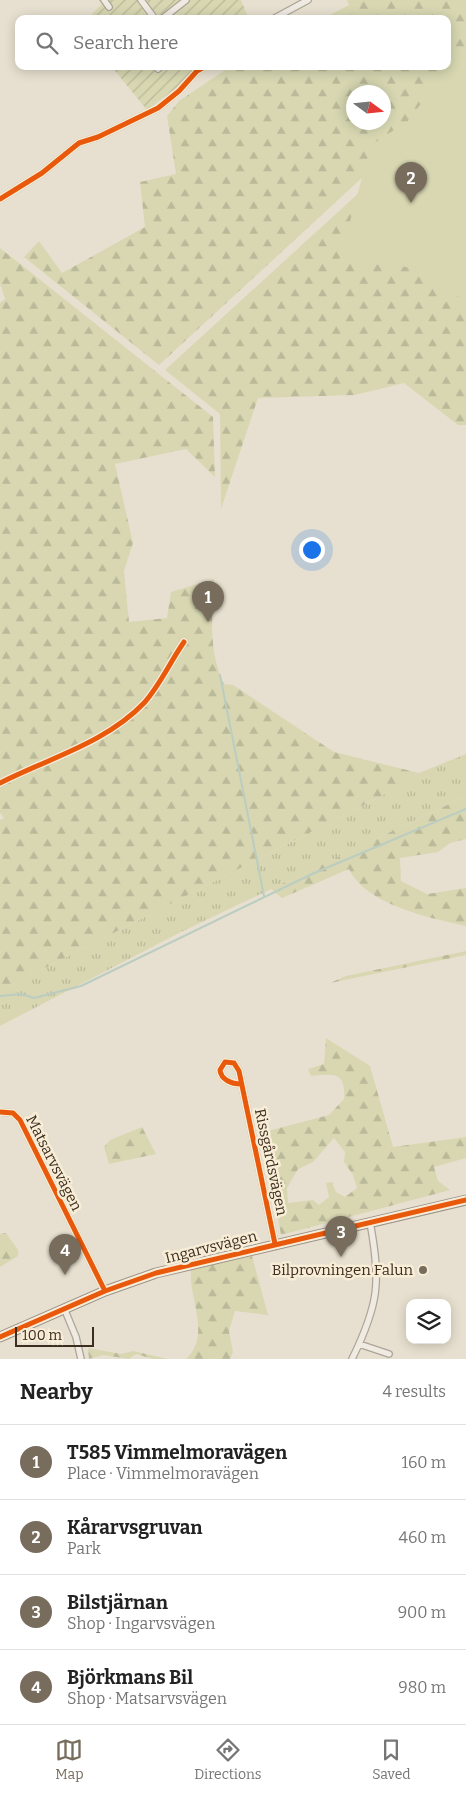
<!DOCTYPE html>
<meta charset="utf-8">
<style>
body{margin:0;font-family:Bitter,serif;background:#f6f6f6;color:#222}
.controls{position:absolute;right:15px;bottom:15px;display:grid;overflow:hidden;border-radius:10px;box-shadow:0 2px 12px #0003}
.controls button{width:45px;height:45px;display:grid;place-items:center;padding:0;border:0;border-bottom:1px solid #e0e0e0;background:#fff;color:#222;font:25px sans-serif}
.compass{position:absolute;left:346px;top:85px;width:45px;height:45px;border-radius:50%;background:#fff;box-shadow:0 2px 12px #0003;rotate:105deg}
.scale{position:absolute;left:15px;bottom:12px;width:79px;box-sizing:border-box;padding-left:5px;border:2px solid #3d2d1f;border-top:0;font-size:14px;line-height:18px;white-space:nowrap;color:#3d2d1f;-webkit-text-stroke:4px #f8edd6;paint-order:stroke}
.you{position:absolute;left:311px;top:549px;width:18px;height:18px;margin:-12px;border:4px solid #fff;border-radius:50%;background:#1a73e8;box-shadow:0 0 0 8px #1a73e833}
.badge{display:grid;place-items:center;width:32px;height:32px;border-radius:50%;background:#786c5d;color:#fff;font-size:16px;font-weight:700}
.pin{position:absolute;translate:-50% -41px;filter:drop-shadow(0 1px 2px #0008)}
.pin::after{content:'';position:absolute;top:26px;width:18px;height:15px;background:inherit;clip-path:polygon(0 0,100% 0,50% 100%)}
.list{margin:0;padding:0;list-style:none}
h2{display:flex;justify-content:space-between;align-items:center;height:65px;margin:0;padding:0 20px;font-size:21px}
h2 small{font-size:16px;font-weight:400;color:#767676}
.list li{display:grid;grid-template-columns:32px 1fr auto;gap:15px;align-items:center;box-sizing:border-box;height:75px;padding:0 20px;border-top:1px solid #e0e0e0}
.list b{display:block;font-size:19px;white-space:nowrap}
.list p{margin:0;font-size:16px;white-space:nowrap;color:#767676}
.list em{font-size:16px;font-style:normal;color:#767676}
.icon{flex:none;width:28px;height:28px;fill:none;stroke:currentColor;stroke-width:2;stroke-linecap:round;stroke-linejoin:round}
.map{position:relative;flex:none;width:466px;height:1359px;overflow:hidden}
.search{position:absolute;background:#fff;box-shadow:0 2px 12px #0003;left:15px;right:15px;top:15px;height:55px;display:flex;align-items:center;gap:12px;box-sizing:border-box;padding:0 18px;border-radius:10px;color:#767676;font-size:19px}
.sheet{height:365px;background:#fff}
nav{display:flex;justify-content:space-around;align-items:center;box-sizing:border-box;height:70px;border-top:1px solid #e0e0e0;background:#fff;font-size:14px;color:#767676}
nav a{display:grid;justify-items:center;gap:2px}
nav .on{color:#786c5d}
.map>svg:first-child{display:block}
.grass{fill:url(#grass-tufts)}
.forest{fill:url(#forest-firs);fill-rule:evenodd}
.park{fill:#d8d7b2}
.garden{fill:url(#garden-furrows)}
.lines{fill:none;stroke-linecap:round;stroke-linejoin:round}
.stream{stroke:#bbccc1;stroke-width:2}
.street-casing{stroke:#ada598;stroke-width:8}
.secondary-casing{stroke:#9c9488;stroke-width:11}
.street{stroke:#efeae2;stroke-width:5.5}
.secondary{stroke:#efeae2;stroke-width:9}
.cycleway-casing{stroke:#f8edd6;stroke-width:8}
.cycleway{stroke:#e8590c;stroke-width:5}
.poi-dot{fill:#786c5d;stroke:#f8edd6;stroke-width:2}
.labels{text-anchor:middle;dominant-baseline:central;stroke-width:5;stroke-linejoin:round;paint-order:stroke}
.street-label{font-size:15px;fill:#3d2d1f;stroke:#f8edd6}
.poi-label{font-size:15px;fill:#3d2d1f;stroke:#f8edd6;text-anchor:end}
</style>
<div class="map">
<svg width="466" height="1359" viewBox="0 0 466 1359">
<defs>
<pattern id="grass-tufts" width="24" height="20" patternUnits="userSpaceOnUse" patternTransform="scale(1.25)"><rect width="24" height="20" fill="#d8d7b2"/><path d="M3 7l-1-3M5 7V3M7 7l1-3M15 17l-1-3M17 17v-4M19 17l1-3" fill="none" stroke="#bab999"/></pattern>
<pattern id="forest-firs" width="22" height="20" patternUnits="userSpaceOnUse" patternTransform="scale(1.25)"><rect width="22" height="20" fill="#d8d7b2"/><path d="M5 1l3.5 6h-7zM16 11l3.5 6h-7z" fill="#bab999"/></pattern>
<pattern id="garden-furrows" width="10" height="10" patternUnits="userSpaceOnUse" patternTransform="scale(1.25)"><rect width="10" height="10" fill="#d8d7b2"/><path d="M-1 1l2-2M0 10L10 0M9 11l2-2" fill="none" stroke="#bab999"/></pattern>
</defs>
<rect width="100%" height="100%" fill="#e7e0d0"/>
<path class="grass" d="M466 754V796L183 931 0 1026V991L391 791 419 773Z"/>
<path class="forest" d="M347 0H466V82L159 365 24 257 39 241 62 273 145 227 140 182 176 174 167 116 179 101 231 66H447V19H322L349 5ZM354 92H384V122H354Z
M466 95V425H458L404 383 355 395 258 398 221 509 220 414 165 370Z
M0 248 213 417 215 477 186 449 115 464 133 543 124 571 129 622 167 618 171 592 214 579C212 614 208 651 224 684L233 685 334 752 419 773 391 791 0 991V820L4 818 0 813V303L5 299 0 283Z
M466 796V839L450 843 438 852 400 858 401 881 427 894 466 888V926C430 918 366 905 349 869L282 898 271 889Z
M466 951V955L330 983 346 976Z
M326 1038 370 1066 393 1147 466 1137V1158L434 1167 438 1181 450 1190 281 1235 270 1170 260 1133 329 1115 344 1099C346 1071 333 1074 311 1076L308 1069 324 1064ZM334 1138 345 1152 344 1162 353 1175 357 1188 345 1197 336 1192 332 1182 326 1183 329 1197 319 1205 313 1200 288 1203 287 1188 298 1169 313 1162Z
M142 1127 156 1154 109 1164 104 1147 110 1140Z
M6 1233 18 1250V1256L0 1267V1234Z
M252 1256 268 1315 235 1311 229 1331 233 1352 230 1359H186C212 1335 188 1298 191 1269Z
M88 1348 121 1354 133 1351 168 1359H153L136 1354 129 1359 103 1355 89 1359Z"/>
<path class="park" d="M466 59V299L451 294 418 268 339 261 371 145 408 121 422 102 429 88Z"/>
<path class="garden" d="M99 0H241L249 19H87L102 4Z
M111 66H205L147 110Z"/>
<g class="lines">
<path class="stream" d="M220 675 264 896
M0 996 22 994 34 998 81 986 312 874 466 809"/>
<defs>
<path id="street" d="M104 0 109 7
M141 0 155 19
M162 19 186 0
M273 19 308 0
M158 69 161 66
M0 199 42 173 79 143 98 137 158 108 179 91 197 71 206 66
M0 783C47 759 106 743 144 703 160 685 170 662 184 642
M241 1084C232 1084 221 1080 220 1070L225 1062 234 1063 239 1071 275 1244
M0 1112 13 1113 20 1120 105 1291
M64 1308 76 1337 81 1359
M359 1344 389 1354
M352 1359C379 1304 381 1282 370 1222"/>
<path id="secondary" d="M0 1337 105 1291 156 1273 466 1200"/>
</defs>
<use href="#street" class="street-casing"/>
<use href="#secondary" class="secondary-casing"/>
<use href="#street" class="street"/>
<use href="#secondary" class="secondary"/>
<defs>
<path id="cycleway" d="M0 199 42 173 79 143 98 137 158 108 179 91 197 71 206 66
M0 783C47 759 106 743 144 703 160 685 170 662 184 642
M241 1084C232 1084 221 1080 220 1070L225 1062 234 1063 239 1071 275 1244
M0 1112 13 1113 20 1120 105 1291
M0 1337 105 1291 156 1273 466 1200"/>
</defs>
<use href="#cycleway" class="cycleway-casing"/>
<use href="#cycleway" class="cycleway"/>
</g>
<circle class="poi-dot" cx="423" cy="1270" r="5"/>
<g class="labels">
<g class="street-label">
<text transform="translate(271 1162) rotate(78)">Rissgårdsvägen</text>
<text transform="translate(54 1163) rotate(63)">Matsarvsvägen</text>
<text transform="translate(211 1247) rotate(-14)">Ingarvsvägen</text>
</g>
<g class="poi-label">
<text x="413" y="1270">Bilprovningen Falun</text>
</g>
</g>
</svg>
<div class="controls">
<button><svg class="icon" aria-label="layers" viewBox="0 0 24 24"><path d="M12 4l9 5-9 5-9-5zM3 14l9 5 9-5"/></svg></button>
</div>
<svg class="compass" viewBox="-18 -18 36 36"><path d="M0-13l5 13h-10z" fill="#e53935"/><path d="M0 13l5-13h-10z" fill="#767676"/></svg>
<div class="scale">100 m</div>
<div class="you"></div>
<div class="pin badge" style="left:208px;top:622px">1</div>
<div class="pin badge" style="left:411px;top:203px">2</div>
<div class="pin badge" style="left:341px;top:1257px">3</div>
<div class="pin badge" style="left:65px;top:1275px">4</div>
<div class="search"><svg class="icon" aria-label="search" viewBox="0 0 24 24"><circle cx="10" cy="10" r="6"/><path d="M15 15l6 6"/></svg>Search here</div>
</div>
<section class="sheet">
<h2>Nearby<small>4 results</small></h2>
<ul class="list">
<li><span class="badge">1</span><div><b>T585 Vimmelmoravägen</b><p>Place · Vimmelmoravägen</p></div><em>160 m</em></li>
<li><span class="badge">2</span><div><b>Kårarvsgruvan</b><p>Park</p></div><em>460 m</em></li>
<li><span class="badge">3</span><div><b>Bilstjärnan</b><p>Shop · Ingarvsvägen</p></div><em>900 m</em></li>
<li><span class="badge">4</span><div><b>Björkmans Bil</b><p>Shop · Matsarvsvägen</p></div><em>980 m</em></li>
</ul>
</section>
<nav>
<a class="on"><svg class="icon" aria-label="map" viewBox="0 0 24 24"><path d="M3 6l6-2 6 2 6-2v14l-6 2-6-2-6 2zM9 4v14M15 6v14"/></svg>Map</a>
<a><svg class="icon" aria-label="directions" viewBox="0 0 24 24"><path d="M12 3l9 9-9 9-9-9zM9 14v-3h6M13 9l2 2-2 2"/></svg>Directions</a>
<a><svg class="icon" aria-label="saved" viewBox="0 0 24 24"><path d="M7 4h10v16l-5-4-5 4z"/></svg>Saved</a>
</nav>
